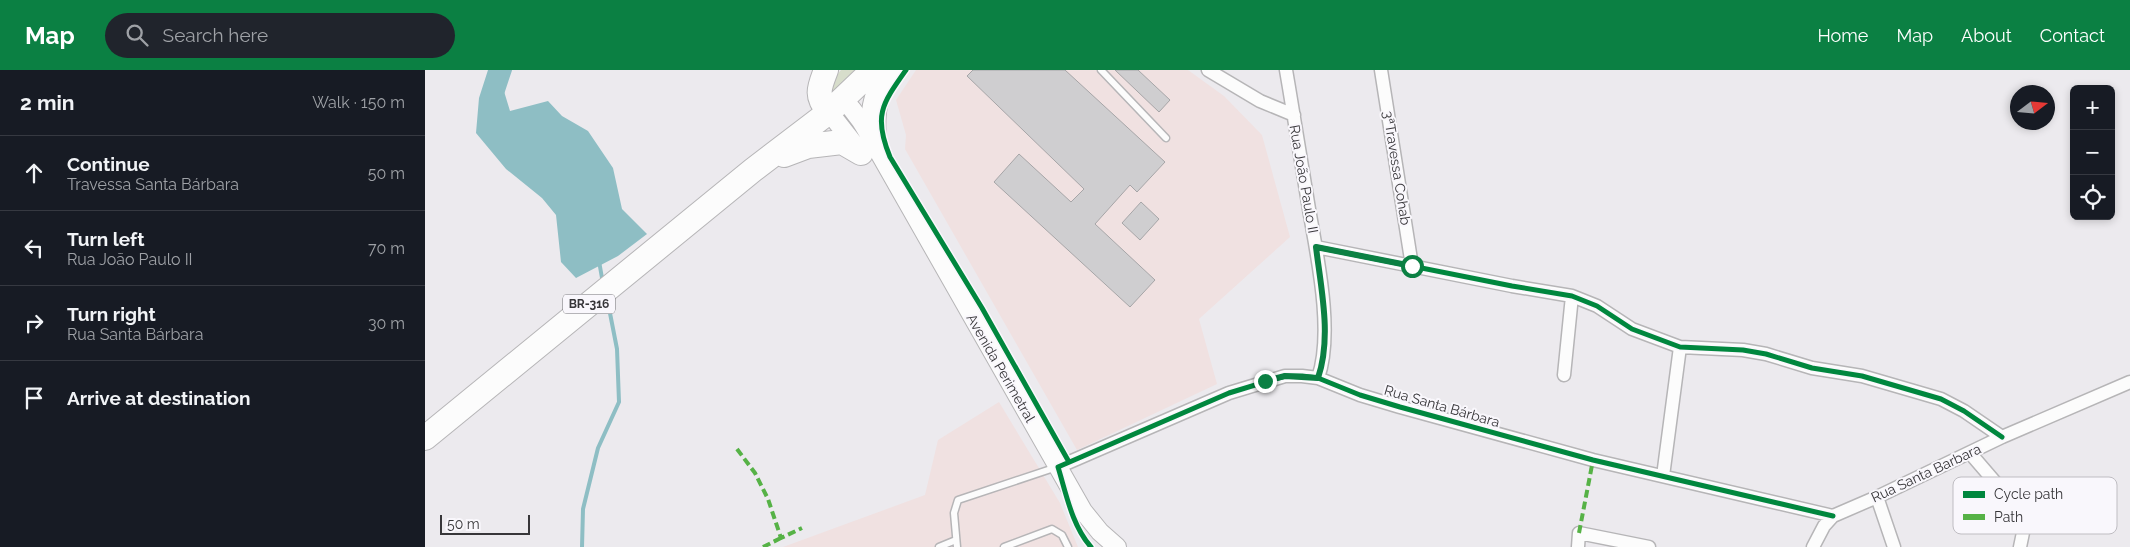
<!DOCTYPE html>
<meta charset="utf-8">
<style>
body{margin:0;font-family:Raleway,sans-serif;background:#20242c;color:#f1f3f6}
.controls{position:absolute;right:15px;top:15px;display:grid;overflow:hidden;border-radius:8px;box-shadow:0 2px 8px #0003}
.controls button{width:45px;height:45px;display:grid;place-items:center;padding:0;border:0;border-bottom:1px solid #363941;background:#171b24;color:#f1f3f6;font:25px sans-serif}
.compass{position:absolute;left:1585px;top:15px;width:45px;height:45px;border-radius:50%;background:#171b24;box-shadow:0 2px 8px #0003;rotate:74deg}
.scale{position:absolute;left:15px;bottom:12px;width:90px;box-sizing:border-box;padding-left:5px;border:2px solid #373639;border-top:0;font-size:14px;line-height:18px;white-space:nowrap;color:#373639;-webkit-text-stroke:4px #f9f7fc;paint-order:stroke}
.stop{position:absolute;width:15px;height:15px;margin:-11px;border:4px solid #0b8043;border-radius:50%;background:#fff}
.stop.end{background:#0b8043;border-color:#fff;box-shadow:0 1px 5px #0008}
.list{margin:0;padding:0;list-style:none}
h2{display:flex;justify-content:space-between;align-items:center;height:65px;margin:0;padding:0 20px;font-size:21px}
h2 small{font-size:16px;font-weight:400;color:#9ea1a6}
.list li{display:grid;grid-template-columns:32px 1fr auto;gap:15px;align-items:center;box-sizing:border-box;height:75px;padding:0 20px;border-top:1px solid #363941}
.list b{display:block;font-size:19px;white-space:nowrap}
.list p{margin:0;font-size:16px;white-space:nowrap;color:#9ea1a6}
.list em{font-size:16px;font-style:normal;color:#9ea1a6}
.icon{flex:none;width:28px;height:28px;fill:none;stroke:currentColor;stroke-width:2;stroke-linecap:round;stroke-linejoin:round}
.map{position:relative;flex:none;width:1705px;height:477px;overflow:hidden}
header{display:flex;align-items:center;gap:30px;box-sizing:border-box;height:70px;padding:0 25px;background:#0b8043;color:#fff}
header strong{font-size:24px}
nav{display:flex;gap:28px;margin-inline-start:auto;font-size:18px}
.search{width:350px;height:45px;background:#20242c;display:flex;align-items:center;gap:12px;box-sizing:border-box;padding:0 18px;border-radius:28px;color:#9ea1a6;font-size:19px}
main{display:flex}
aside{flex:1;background:#171b24}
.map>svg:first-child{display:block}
.industrial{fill:#f0e1e1}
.green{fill:#d7ddcb}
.water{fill:#8ebec4}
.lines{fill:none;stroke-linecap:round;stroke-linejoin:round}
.stream{stroke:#8ebec4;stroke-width:4}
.building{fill:#cfced0;stroke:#a6a5a7}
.lane-casing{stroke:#b6b5b7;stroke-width:9}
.street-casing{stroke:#b6b5b7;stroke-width:15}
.secondary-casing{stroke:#b6b5b7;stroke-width:20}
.highway-casing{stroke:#b6b5b7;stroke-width:26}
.lane{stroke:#fcfcfc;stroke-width:6}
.street{stroke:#fcfcfc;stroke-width:12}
.secondary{stroke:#fcfcfc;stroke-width:18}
.highway{stroke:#fcfcfc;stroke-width:24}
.quiet{stroke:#56b246;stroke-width:4;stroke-dasharray:8 4;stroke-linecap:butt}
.cycleway-casing{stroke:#f9f7fc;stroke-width:8}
.cycleway{stroke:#00873e;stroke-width:5}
.route{stroke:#0b8043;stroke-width:6}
.labels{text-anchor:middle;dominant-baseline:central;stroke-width:4;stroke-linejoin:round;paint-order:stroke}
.shield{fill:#f9f7fc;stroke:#717074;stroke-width:1}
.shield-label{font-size:12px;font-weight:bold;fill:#373639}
.street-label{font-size:14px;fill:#373639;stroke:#f9f7fc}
.key{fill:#f9f7fc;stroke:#bfbdc2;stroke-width:1}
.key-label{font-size:14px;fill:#373639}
</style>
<header>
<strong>Map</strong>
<div class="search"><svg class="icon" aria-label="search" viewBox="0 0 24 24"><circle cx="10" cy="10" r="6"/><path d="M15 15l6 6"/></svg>Search here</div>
<nav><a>Home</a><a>Map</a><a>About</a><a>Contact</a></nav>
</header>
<main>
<aside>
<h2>2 min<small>Walk · 150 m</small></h2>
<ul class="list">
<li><svg class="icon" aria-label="ahead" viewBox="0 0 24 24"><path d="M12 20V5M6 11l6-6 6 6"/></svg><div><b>Continue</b><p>Travessa Santa Bárbara</p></div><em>50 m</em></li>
<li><svg class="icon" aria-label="left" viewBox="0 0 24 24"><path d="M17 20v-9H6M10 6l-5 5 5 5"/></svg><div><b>Turn left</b><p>Rua João Paulo II</p></div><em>70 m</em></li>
<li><svg class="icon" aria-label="right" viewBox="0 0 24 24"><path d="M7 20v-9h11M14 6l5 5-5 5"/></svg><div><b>Turn right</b><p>Rua Santa Bárbara</p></div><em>30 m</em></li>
<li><svg class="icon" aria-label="arrive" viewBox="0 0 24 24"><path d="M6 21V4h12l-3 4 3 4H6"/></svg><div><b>Arrive at destination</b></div></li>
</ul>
</aside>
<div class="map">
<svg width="1705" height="477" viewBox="0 0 1705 477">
<rect width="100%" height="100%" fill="#eceaee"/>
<path class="industrial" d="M491 0H763L799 26 837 65 865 167 774 249 792 314 652 380 480 79 481 65 471 30Z
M574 332 635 433 653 477H358L500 425 513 370Z"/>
<path class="green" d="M416 0H436L403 29 408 10Z"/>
<path class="water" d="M63 0H85L78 18 85 41 123 31 137 46 163 61 188 98 197 139 222 164 193 186 151 208 136 192 131 145 117 128 81 99 51 63 54 28Z"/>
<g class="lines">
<path class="stream" d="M77 24 85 0
M174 191 177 208
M157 477 158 439 173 378 194 332 192 279 183 233"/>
</g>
<path class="building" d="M548 0H640L740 92 712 122 705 115 670 154 730 210 705 237 569 112 594 84 646 132 659 119 542 6Z
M690 0H713L745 30 734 42Z
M716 132 734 149 715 170 697 153Z"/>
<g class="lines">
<defs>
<path id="lane" d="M676 0 741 68
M514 477 531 470
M532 477 529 443 533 430 632 397
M579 477 627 459 637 465 643 477"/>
<path id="street" d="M783 0 835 31 869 45
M861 0C869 46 876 92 884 139 892 186 909 262 893 308
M956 0 987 196
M891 177 1087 216 1147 226 1172 236 1207 259 1255 277 1318 280 1341 284 1387 298 1437 306 1516 329 1539 341 1577 367
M1139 305 1147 226
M1545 383 1594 440 1600 453 1595 477
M633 397 804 323 860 306H877L893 308 935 325 975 337 1168 390 1408 446
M1238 406 1255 277
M1452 427 1469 477
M1153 477 1154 463 1224 477
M1388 477 1399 456 1408 446 1452 427 1577 367 1705 312"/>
<path id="secondary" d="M418 29C438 50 442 62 456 86L658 441 675 462 692 477
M404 42 433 79"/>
<path id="highway" d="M401 0C394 18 390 26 404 42
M449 75C447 43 448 28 465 0
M359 85 383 76 417 72 436 83
M0 368 328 100 404 42 448 0"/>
</defs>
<use href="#lane" class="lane-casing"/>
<use href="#street" class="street-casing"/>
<use href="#secondary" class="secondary-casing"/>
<use href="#highway" class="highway-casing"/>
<use href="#lane" class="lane"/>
<use href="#street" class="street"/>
<use href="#secondary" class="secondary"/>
<use href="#highway" class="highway"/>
<path class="quiet" d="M312 379 330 403 343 429 356 468 377 458
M1154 463 1168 390
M338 477 356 468"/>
<defs>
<path id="cycleway" d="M481 0C457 34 448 46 465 87L557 238 644 392
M891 177 1087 216 1147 226 1172 236 1207 259 1255 277 1318 280 1341 284 1387 298 1437 306 1516 329 1539 341 1577 367
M666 477C647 456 641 423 633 397L804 323 860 306H877L893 308 935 325 975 337 1168 390 1408 446"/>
</defs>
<use href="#cycleway" class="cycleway-casing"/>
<use href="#cycleway" class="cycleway"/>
</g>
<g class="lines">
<path class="route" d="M840 311 860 306 893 308C907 267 896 219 891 177L987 196"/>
</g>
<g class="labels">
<rect class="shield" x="138" y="224.5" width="52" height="19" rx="4"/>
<g class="shield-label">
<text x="164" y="234">BR-316</text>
</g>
<g class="street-label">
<text transform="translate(972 98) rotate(81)">3ªTravessa Cohab</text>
<text transform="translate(879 109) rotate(80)">Rua João Paulo II</text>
<text transform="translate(576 298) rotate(60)">Avenida Perimetral</text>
<text transform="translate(1017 336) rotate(16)">Rua Santa Bárbara</text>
<text transform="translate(1501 403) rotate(-25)">Rua Santa Barbara</text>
</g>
</g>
<rect x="1528" y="407" width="164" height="57" rx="8" class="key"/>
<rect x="1538" y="421" width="22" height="7" fill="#00873e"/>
<rect x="1538" y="444" width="22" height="6" fill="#56b246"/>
<g class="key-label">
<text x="1569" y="429">Cycle path</text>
<text x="1569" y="452">Path</text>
</g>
</svg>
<div class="controls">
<button>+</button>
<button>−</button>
<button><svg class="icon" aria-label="locate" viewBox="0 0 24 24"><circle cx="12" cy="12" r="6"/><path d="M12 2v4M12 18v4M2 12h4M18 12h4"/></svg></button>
</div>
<svg class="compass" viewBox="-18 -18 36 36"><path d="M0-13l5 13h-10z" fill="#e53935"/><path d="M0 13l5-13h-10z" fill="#9ea1a6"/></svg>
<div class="scale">50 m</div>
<div class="stop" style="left:987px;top:196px"></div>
<div class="stop end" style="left:840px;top:311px"></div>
</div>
</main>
